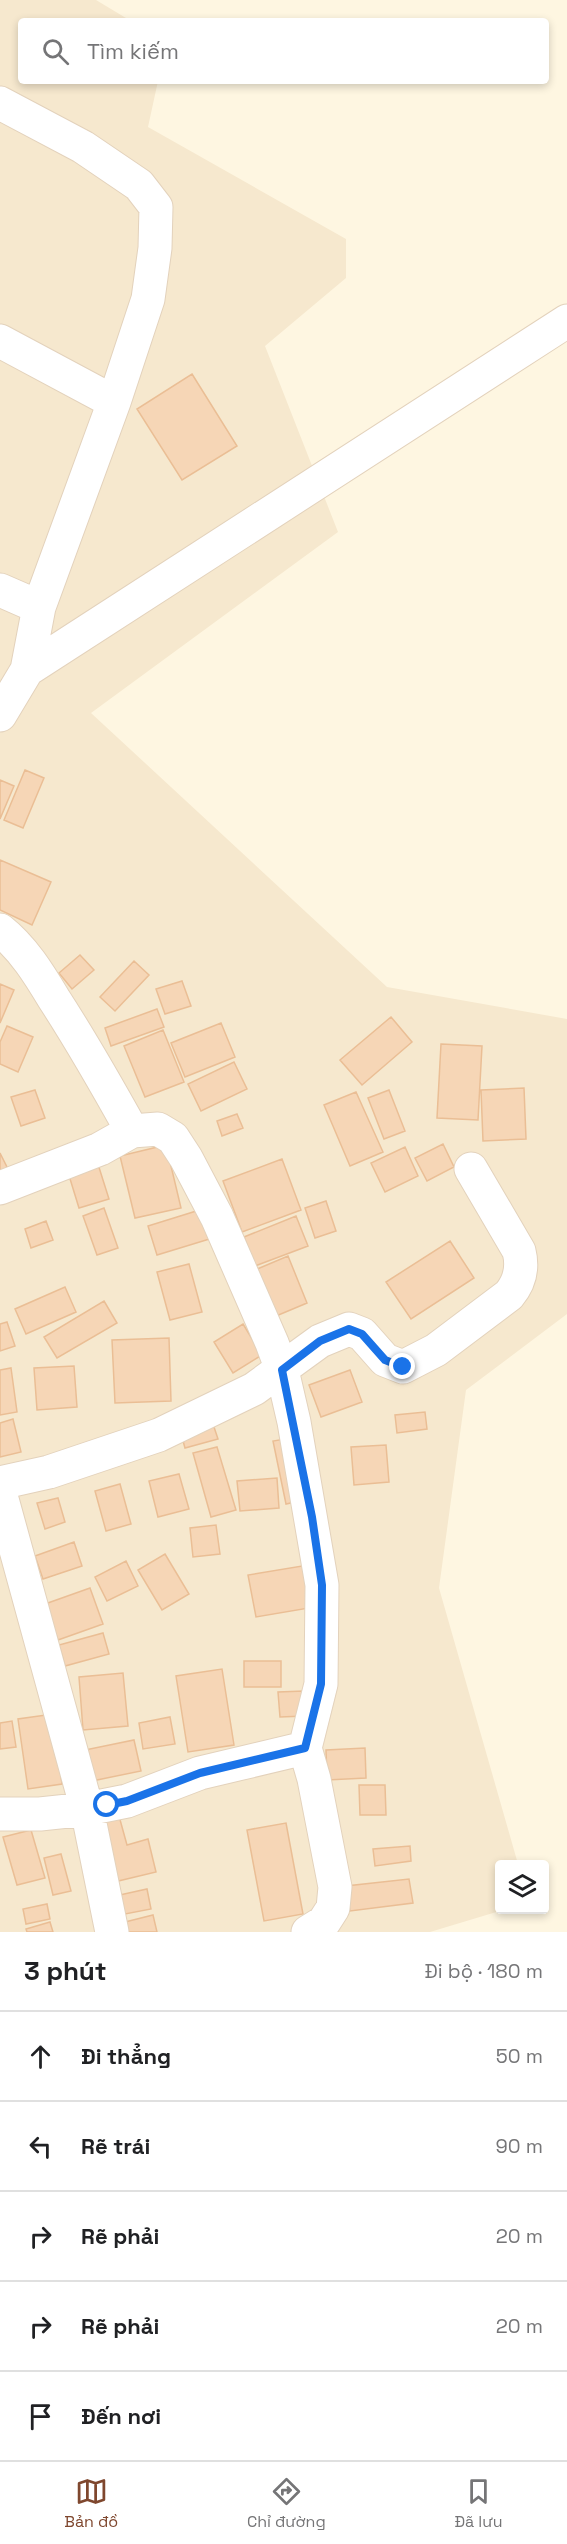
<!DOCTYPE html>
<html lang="vi">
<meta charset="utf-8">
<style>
body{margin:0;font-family:"Space Grotesk",sans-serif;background:#f2f2f2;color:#202124}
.controls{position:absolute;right:18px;bottom:18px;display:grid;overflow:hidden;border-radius:6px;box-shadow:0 3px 9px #0003}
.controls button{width:54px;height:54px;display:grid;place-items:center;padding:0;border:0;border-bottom:2px solid #e0e0e0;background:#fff;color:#202124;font:30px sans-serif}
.stop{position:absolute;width:18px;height:18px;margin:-14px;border:4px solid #1a73e8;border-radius:50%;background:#fff}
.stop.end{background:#1a73e8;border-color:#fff;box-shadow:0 2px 6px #0008}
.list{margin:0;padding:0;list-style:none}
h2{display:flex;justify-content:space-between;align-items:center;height:78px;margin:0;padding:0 24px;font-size:26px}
h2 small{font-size:20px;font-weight:400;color:#757577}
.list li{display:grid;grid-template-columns:39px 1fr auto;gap:18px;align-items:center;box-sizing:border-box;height:90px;padding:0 24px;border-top:2px solid #e0e0e0}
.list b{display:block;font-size:22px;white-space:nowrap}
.list em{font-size:20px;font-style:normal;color:#757577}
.icon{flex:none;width:33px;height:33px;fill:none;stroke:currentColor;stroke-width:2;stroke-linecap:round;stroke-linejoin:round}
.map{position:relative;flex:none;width:567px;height:1932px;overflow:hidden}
.search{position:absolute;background:#fff;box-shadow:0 3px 9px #0003;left:18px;right:18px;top:18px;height:66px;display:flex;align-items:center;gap:15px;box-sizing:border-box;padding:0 21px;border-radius:6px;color:#757577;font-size:22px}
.sheet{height:528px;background:#fff}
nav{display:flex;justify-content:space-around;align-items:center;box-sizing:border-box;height:84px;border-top:2px solid #e0e0e0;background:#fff;font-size:16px;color:#757577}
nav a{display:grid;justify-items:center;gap:3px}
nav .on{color:#7f472e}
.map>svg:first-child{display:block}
.residential{fill:#f6e8ce}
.building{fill:#f6d6b6;stroke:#eabe95;stroke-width:1.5}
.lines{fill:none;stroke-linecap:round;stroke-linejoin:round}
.minor-casing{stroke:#e3d2bc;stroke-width:35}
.minor{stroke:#fff;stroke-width:33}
.route{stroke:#1a73e8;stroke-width:8}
</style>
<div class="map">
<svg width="567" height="1932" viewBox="0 0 567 1932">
<rect width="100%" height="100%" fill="#fef6e1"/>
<path class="residential" d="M0 0H96L131 21H21V81H158L148 127 346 239V278L265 346 338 532 91 713 387 987 567 1019V1314L466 1390 439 1588 518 1864H500V1910H503L430 1932H0Z"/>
<path class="building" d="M192 374 237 446 182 480 137 409Z
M25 770 44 778 23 828 4 820Z
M0 780 14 786 0 819Z
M0 860 51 882 32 925 0 910Z
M80 955 94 970 72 989 59 973Z
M134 961 149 975 115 1011 100 997Z
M182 981 191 1006 165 1014 156 989Z
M0 984 14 990 0 1023Z
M157 1009 164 1027 111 1046 105 1028Z
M391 1017 412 1042 362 1085 340 1060Z
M221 1023 235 1057 185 1077 171 1043Z
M7 1026 33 1037 18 1072 0 1064V1042Z
M163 1030 184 1082 145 1097 124 1046Z
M441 1044 482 1046 478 1120 437 1118Z
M234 1062 247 1089 201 1111 188 1084Z
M524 1088 526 1139 483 1141 481 1090Z
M35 1090 45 1118 21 1126 11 1097Z
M389 1090 405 1131 384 1139 368 1098Z
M356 1092 383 1152 350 1166 324 1105Z
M237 1114 243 1128 222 1136 217 1121Z
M443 1144 454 1167 427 1181 415 1158Z
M166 1145 181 1208 135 1218 120 1156Z
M405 1147 418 1176 385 1192 371 1163Z
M0 1153 11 1175 0 1181Z
M282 1159 301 1210 242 1232 223 1181Z
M97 1161 109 1199 79 1208 67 1169Z
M326 1201 336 1231 315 1238 305 1208Z
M104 1208 118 1248 97 1255 83 1216Z
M206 1208 216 1237 157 1255 148 1226Z
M296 1216 308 1246 255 1266 244 1237Z
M46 1221 53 1240 31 1248 25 1229Z
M450 1241 474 1278 411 1319 386 1282Z
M288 1256 307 1303 269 1319 250 1272Z
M189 1264 202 1312 170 1320 157 1272Z
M65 1287 76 1312 26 1334 15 1309Z
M104 1301 117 1323 57 1358 44 1337Z
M7 1322 15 1346 0 1351V1324Z
M243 1324 262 1355 233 1373 214 1342Z
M169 1338 171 1401 115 1403 112 1340Z
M74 1366 77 1407 37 1410 34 1368Z
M11 1368 17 1412 0 1415V1370Z
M350 1370 362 1402 321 1417 309 1385Z
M425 1412 427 1429 397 1433 395 1415Z
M13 1419 21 1452 0 1457V1423Z
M212 1421 218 1439 185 1448 180 1430Z
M291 1438 304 1500 286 1504 273 1441Z
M386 1445 389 1482 354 1485 351 1447Z
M217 1447 236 1510 211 1517 193 1453Z
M179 1474 189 1509 158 1517 149 1481Z
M277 1478 279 1508 240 1511 237 1481Z
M120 1484 131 1524 106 1531 95 1491Z
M58 1498 65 1522 45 1529 37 1503Z
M216 1525 220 1554 193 1557 190 1528Z
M74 1542 82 1566 43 1579 35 1556Z
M165 1554 189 1594 162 1610 138 1570Z
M126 1561 138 1586 107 1601 95 1577Z
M308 1565 315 1607 256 1617 248 1575Z
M90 1588 103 1624 58 1640 45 1604Z
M103 1633 109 1654 65 1666 59 1645Z
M244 1661H281V1687H244Z
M222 1669 234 1745 188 1752 176 1676Z
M123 1673 128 1726 83 1730 79 1677Z
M304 1691 305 1716 280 1717 278 1692Z
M53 1714 62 1784 28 1789 18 1719Z
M170 1717 175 1744 143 1749 139 1723Z
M12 1721 16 1747 0 1749V1723Z
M134 1740 141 1771 87 1782 80 1751Z
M365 1748 366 1778 327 1780 326 1750Z
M359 1785H385L386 1815H360Z
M119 1816 127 1845 148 1839 156 1872 114 1882 99 1821Z
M286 1823 303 1914 264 1921 247 1830Z
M31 1830 45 1878 17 1885 3 1837Z
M410 1846 411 1861 375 1866 373 1849Z
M61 1854 71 1891 53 1895 44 1858Z
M409 1879 413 1903 350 1911 346 1886Z
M147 1889 151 1909 120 1915 115 1896Z
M47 1904 50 1919 26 1924 23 1909Z
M153 1915 157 1932H123L121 1923Z
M50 1922 53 1932H27L26 1929Z"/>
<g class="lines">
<defs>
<path id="minor" d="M0 103 83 147 139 185 156 207 155 248 148 299 114 402 39 607 27 670
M0 341 114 402
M0 590 39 607
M0 715 27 670 567 321
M0 930C23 948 39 974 54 999 82 1042 107 1086 132 1131
M0 1188 100 1149 132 1131 158 1129 173 1138 186 1158 217 1217 272 1343 282 1370 294 1422 322 1585 321 1684 305 1748 314 1779 335 1887 333 1908 324 1922 308 1932
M0 1483 49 1472 159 1435 254 1389 320 1341 349 1329 362 1334 385 1360 403 1367 436 1350 509 1295C520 1282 523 1267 519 1251L471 1169
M0 1492 87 1809 40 1814H0
M112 1932 87 1809 127 1801 200 1773 305 1748"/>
</defs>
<use href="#minor" class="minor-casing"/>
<use href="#minor" class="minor"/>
</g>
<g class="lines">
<path class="route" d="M107 1805 127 1801 200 1773 305 1748 321 1684 322 1585 312 1517 282 1370 320 1341 349 1329 362 1334 385 1360 403 1367"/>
</g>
</svg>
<div class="controls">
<button><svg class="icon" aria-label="layers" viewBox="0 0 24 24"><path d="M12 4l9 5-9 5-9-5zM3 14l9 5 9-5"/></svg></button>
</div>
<div class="stop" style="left:107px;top:1805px"></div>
<div class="stop end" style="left:403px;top:1367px"></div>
<div class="search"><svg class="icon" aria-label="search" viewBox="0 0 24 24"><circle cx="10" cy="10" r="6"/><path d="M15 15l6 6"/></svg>Tìm kiếm</div>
</div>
<section class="sheet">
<h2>3 phút<small>Đi bộ · 180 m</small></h2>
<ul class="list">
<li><svg class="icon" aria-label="ahead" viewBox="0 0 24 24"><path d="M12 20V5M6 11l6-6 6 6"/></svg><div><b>Đi thẳng</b></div><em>50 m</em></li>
<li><svg class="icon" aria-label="left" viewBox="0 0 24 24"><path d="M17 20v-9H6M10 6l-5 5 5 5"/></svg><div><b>Rẽ trái</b></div><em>90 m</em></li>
<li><svg class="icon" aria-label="right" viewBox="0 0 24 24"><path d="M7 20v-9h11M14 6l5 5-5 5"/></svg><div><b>Rẽ phải</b></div><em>20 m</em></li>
<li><svg class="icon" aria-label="right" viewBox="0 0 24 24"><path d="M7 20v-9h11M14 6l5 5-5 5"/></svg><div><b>Rẽ phải</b></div><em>20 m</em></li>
<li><svg class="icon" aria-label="arrive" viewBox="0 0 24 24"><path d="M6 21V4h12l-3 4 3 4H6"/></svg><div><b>Đến nơi</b></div></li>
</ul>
</section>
<nav>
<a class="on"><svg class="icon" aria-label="map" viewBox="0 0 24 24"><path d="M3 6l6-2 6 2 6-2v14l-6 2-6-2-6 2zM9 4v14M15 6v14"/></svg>Bản đồ</a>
<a><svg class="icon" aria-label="directions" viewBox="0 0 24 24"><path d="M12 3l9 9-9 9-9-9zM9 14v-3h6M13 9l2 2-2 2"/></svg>Chỉ đường</a>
<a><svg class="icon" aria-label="saved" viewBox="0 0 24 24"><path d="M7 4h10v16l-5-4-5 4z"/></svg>Đã lưu</a>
</nav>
